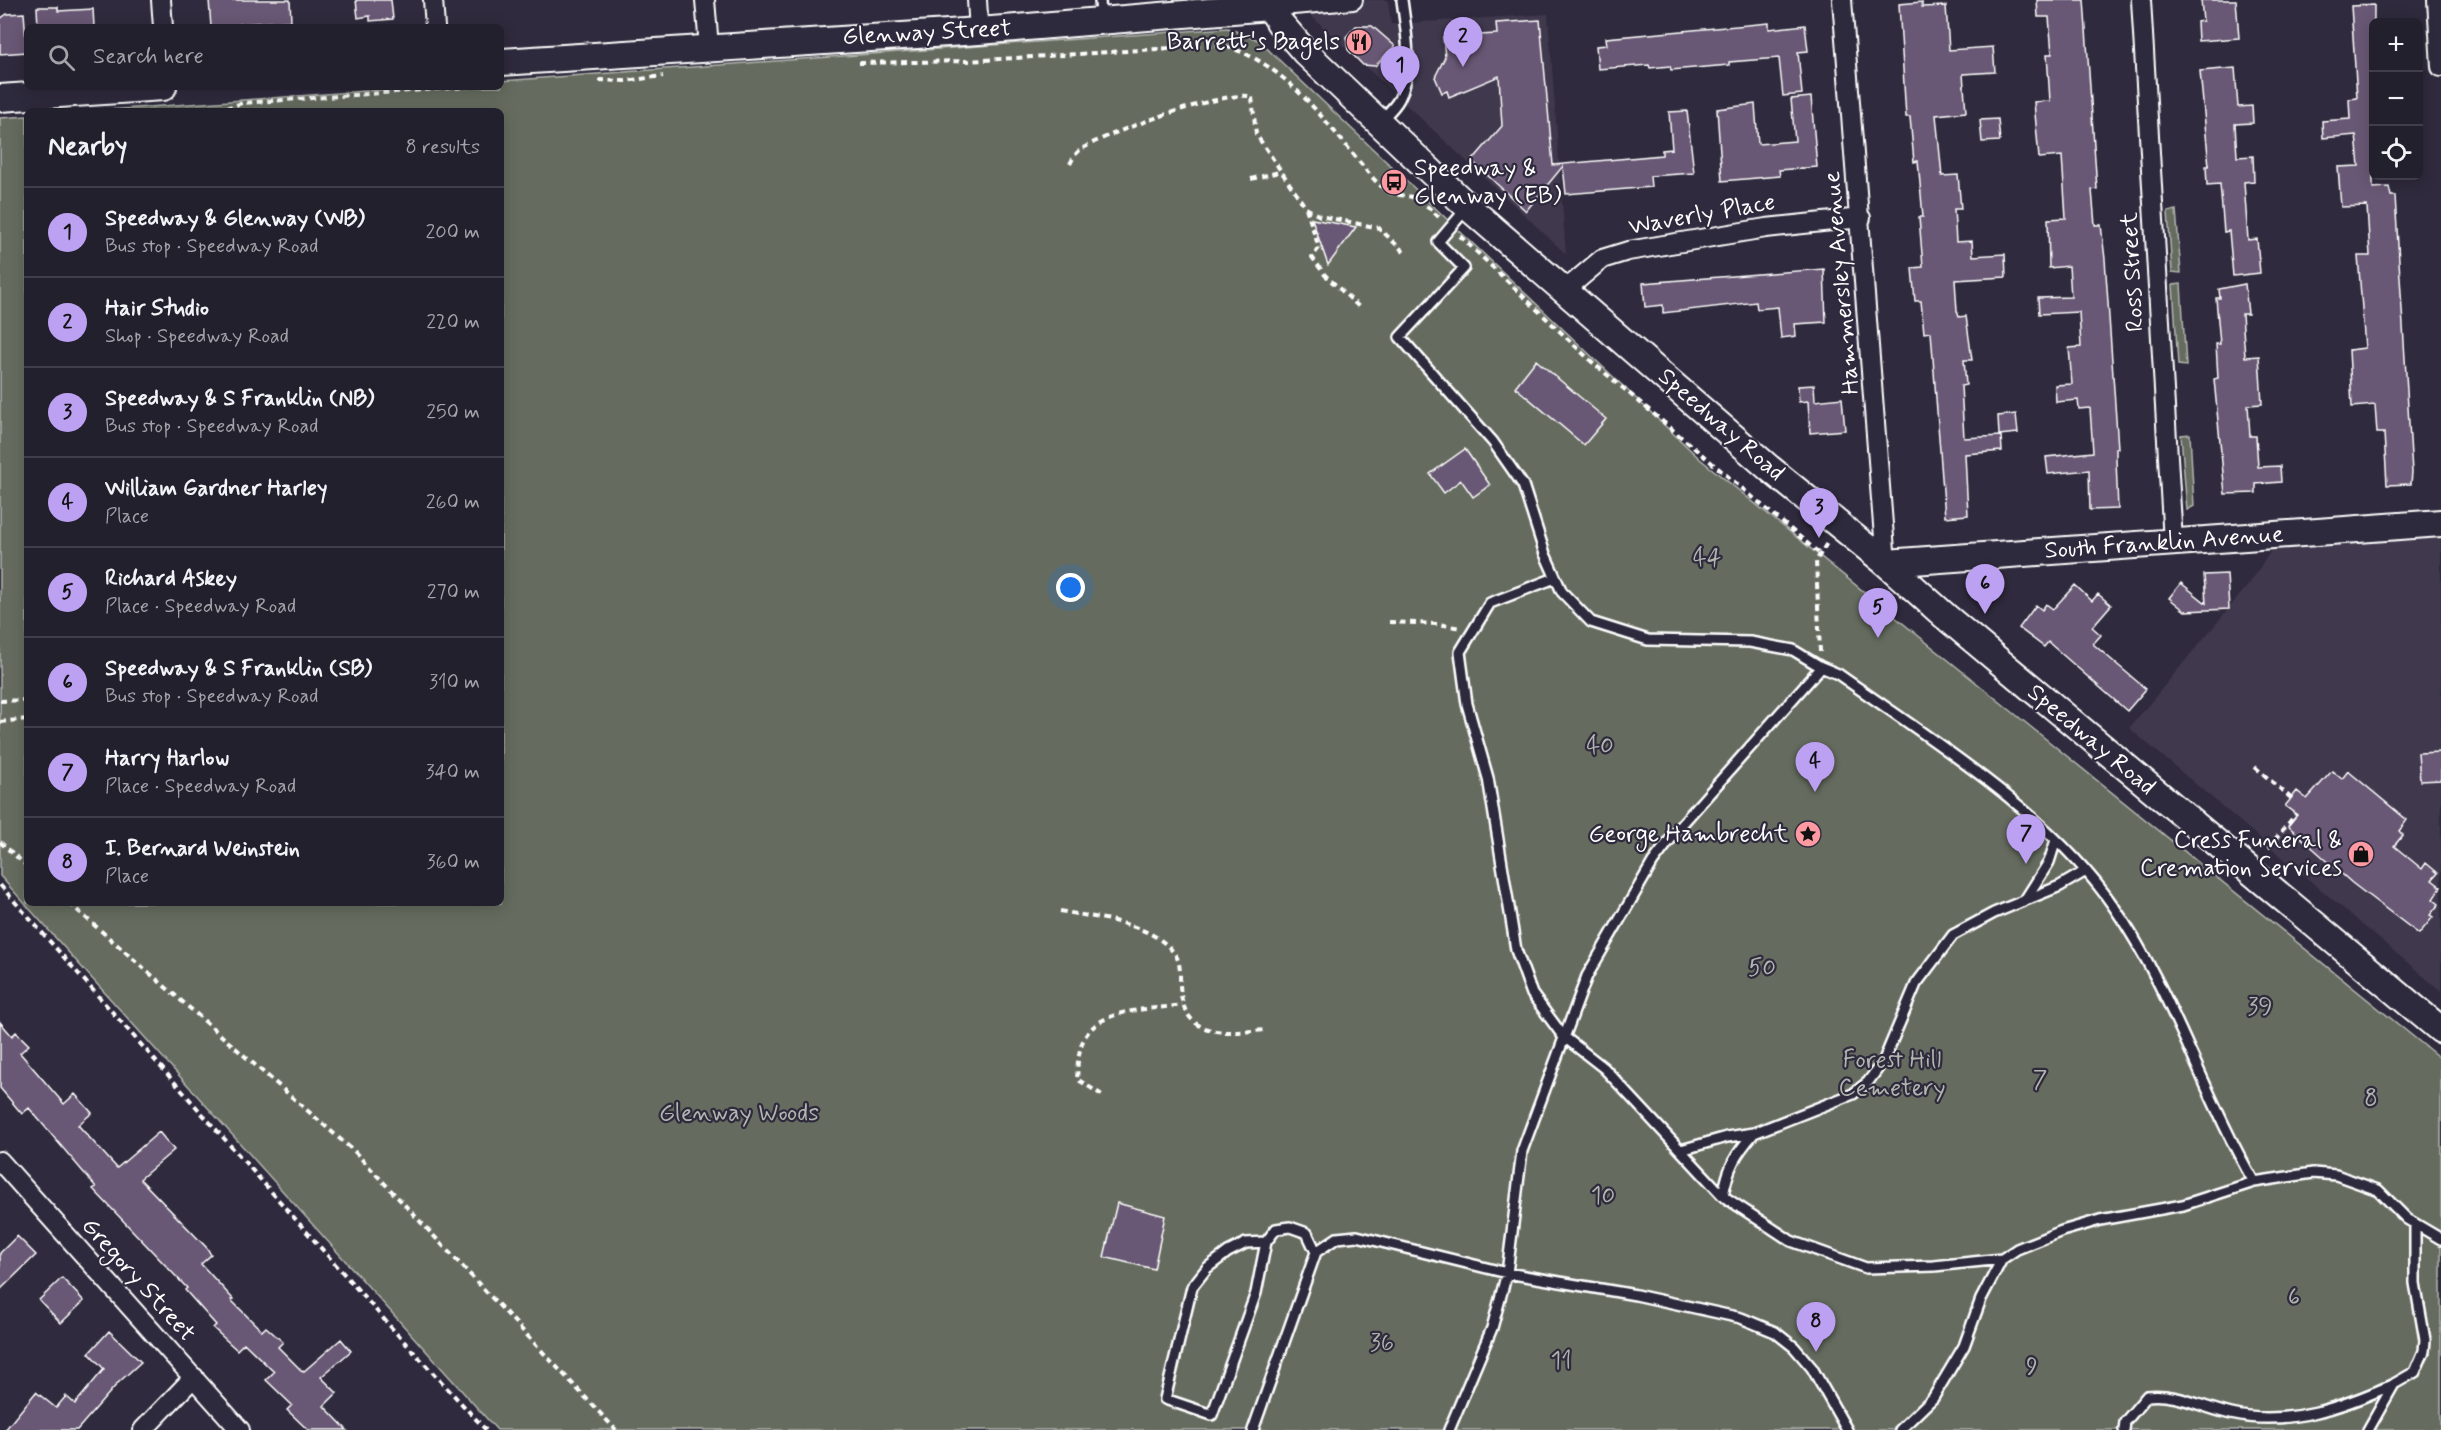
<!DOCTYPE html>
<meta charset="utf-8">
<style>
body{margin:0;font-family:Mynerve,sans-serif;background:#2b2836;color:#f1f3f6}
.controls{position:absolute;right:18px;top:18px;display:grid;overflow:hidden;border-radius:9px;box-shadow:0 3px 15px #0003}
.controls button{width:54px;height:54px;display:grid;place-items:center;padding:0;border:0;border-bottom:2px solid #403e4a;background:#23202e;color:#f1f3f6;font:30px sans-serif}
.you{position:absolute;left:1071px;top:588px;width:21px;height:21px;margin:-15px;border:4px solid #fff;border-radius:50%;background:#1a73e8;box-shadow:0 0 0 9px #1a73e833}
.badge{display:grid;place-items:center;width:39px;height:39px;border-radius:50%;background:#bca0f2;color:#111;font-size:20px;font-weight:700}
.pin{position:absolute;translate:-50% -50px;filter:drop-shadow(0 2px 3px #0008)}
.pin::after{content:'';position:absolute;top:32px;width:21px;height:18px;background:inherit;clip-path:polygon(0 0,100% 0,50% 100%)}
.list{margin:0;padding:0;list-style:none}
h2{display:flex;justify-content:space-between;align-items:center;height:78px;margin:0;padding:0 24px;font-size:26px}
h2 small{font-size:20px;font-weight:400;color:#a3a3aa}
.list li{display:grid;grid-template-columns:39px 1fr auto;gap:18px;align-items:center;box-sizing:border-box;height:90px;padding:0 24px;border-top:2px solid #403e4a}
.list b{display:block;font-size:22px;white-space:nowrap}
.list p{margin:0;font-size:20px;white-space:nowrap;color:#a3a3aa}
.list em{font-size:20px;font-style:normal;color:#a3a3aa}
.icon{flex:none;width:33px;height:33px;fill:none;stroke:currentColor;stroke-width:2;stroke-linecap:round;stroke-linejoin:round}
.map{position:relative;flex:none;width:2441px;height:1430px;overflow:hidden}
.search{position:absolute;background:#23202e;box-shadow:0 3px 15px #0003;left:24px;top:24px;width:480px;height:66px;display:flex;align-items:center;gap:15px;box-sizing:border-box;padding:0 21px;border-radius:9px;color:#a3a3aa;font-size:22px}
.panel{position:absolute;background:#23202e;box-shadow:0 3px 15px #0003;left:24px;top:108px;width:480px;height:798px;border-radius:9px}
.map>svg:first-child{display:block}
.built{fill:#40384e}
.green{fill:#656c5f;stroke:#b2b6af;stroke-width:1.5}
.building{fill:#695974;stroke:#fff;stroke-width:1.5}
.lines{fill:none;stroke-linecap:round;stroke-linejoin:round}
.lane-casing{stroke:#fff;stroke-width:14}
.street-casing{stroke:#fff;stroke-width:22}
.secondary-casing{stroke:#fff;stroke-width:30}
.path{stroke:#fff;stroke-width:4;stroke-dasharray:6 4.5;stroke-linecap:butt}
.lane{stroke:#2f2a3d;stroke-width:9}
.street{stroke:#2f2a3d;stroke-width:18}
.secondary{stroke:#2f2a3d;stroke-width:26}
.labels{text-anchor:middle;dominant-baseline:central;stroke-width:4.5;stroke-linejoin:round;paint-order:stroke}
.street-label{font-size:24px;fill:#fff;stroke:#2f2a3d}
.poi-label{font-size:24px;fill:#fff;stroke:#2f2a3d;text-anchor:end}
.park-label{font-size:24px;fill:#b2b6af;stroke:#2f2a3d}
</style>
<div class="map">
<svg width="2441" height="1430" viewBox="0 0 2441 1430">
<rect width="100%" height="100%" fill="#2f2a3d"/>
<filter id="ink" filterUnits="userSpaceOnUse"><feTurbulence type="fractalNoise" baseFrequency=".0167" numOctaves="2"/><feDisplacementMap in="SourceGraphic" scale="12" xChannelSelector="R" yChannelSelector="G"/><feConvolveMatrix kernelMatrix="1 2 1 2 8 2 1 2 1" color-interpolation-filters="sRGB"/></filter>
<g filter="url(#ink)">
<path class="built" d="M1294 0H1388L1391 24 1548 14 1566 254Z
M2428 536 2441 538V991L2129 728 2249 584 2272 549Z"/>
<path class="green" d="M1228 28 1258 40 1700 459 2441 1059V1430H497L0 876V118L27 116V903H501V111H95L419 87H501V81Z
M2176 210 2181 273 2172 272 2168 212Z
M2181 284 2186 366 2178 365 2173 285Z
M2190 434 2194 506 2187 510 2181 435Z"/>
<path class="building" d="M209 0H290L291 21 240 24V27H211Z
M356 0H391L393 19 370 21V16L358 18Z
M2037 0H2084L2097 189 2092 190 2095 225H2101L2105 259 2118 448H2116V460L2118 509 2090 510 2089 470 2048 474 2046 457 2093 452 2090 408 2079 409 2078 400 2056 402 2055 385 2072 384 2069 348 2081 347 2079 312 2039 314 2038 298 2071 297 2069 266 2049 268 2048 219 2066 218 2062 156 2039 158 2034 102 2050 101 2047 54H2052L2049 17H2038Z
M2201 0H2236L2239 38 2198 41 2197 22 2203 21Z
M1922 2V7L1946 6 1949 50 1993 47 1995 72 1963 74 1966 112 1936 115 1942 176 1958 175 1961 209H1954L1956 242 1972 241 1973 256 2005 254 2006 277 1955 280 1957 311 1959 317 1966 316 1972 360H1964L1966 385 1961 386 1964 438 2001 436 2002 451 1965 454 1968 515 1945 517 1931 332 1924 333 1921 301H1915L1912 268 1923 267 1919 217H1923L1918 161 1914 162 1910 117H1906L1899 4Z
M2374 5 2373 188 2389 187 2391 196H2395L2412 472 2411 484 2387 485 2384 433H2377L2375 405 2352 407 2349 350 2365 348 2358 256H2370L2367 206 2341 207 2338 167 2359 166 2356 135 2323 138 2322 121 2350 119 2349 99 2357 98 2351 6Z
M37 7H58V11L93 9 94 27H38Z
M24 13 27 52 0 54V19L7 14Z
M1540 20 1553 165 1662 155V150L1672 149 1669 112 1687 111 1694 173 1650 176 1651 187 1566 194 1563 166 1526 211 1472 161 1502 126 1499 76 1449 97 1447 91 1442 93 1435 77 1445 57 1443 37 1497 34 1496 23Z
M1769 23V29L1805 25 1808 51 1798 52 1802 94 1783 96 1779 58 1729 62V65L1671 70 1670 66 1650 68 1649 65 1598 69 1596 46 1607 45 1606 38Z
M1356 26H1372L1395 46 1375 66 1363 65 1348 50 1346 37Z
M2235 68 2238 107 2252 106 2253 123 2235 124 2237 157 2253 156 2254 181 2244 182 2248 240 2257 239 2260 273 2233 276 2229 231 2224 232 2220 184 2207 185 2206 166H2209L2200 71Z
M1811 97 1817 167 1779 170 1780 176 1722 181 1717 109 1755 104 1758 144 1795 141 1791 99Z
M1998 119 2000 141 1982 142 1980 120Z
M1312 219 1356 227 1328 265Z
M1824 269 1826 322 1795 324 1796 336 1781 338 1778 307 1757 309 1756 302 1663 313V305L1645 307 1643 283Z
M2245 284 2248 314H2242L2245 357 2259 356 2262 404 2248 405 2250 436H2256L2258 467 2280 466 2281 482 2256 484V493L2225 494 2214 379 2218 378 2216 344H2220L2216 298H2220L2219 289Z
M1536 360 1606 419 1584 445 1515 387Z
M1814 385 1815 401 1842 398 1845 430 1810 433 1808 401 1799 402 1798 386Z
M2016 414 2018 433 1999 435 1998 416Z
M1465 449 1490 485 1473 497 1461 480 1444 493 1430 474Z
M2227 574 2229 609 2185 611 2169 598 2181 583 2206 603 2204 575Z
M2075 585 2092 601 2098 594 2111 605 2092 627 2101 635 2093 644 2146 689 2127 711 2048 642 2044 647 2019 628 2036 605 2042 610 2046 604 2053 609Z
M2441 752V780L2420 781 2418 753Z
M2332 771 2342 779 2348 771 2407 820 2399 831 2403 835 2394 846 2422 869 2426 863 2438 873 2432 880 2441 887 2433 899 2439 904 2430 915 2433 917 2419 934 2352 883 2288 826 2297 815 2285 806 2297 791 2307 799Z
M0 1022 12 1036 16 1032 29 1045 20 1053 64 1104 75 1094 92 1113 78 1125 117 1168 159 1132 174 1150 140 1179 207 1248 211 1255 201 1264 233 1299 231 1300 262 1331 266 1327 283 1342 278 1347 303 1372 341 1339 351 1351 321 1377 337 1393 324 1406 347 1430H308L287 1410 292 1405 266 1380 274 1372 244 1343 237 1350 213 1328 216 1325 185 1290 187 1288 93 1189 96 1187 29 1108 22 1114 0 1088Z
M1117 1203 1165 1216 1154 1269 1104 1257Z
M17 1236 36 1255 0 1290V1253Z
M62 1278 84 1301 61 1323 39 1300Z
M109 1331 141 1362 118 1383 77 1430H5L36 1392 56 1408 66 1396 75 1404 104 1369 89 1353Z"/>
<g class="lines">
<defs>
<path id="lane" d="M1100 0 1101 18
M1380 121C1387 114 1395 107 1399 99 1414 71 1406 31 1402 0
M1466 209 1438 242 1464 268 1400 337 1493 442 1523 485 1545 554 1562 592 1591 622 1648 640 1750 642 1793 650 1821 667 1838 674C1930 739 2050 813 2114 907 2173 992 2202 1093 2254 1182
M1555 578 1490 603 1460 652 1467 704 1488 778 1516 950 1532 994 1563 1036 1604 1068 1723 1196 1791 1241 1866 1268 1934 1266 2002 1259 2017 1249 2062 1231 2100 1220 2183 1205 2254 1182 2313 1173 2336 1175 2378 1190 2407 1219 2441 1239
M2025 900 2049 862 2056 840
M1681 1150 1727 1137 1754 1133 1853 1094 1868 1082 1884 1060 1916 984 1953 935 1994 913 2060 886 2084 872
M1723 1196C1728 1167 1735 1155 1754 1133
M1266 1242 1246 1243 1228 1252 1207 1268 1192 1287 1165 1399 1212 1415 1256 1293 1266 1242 1276 1229 1290 1227 1307 1233 1316 1252
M1253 1430 1316 1252 1337 1238 1357 1236 1507 1273 1636 1295 1741 1318 1775 1332 1794 1347 1812 1368 1847 1430
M1449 1430 1492 1328 1507 1273 1522 1151 1587 976 1653 862 1682 824 1821 667
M1900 1430 1933 1398 1964 1346 1981 1299 2002 1259
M2124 1430 2125 1422 2147 1396C2174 1392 2204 1408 2231 1414 2288 1427 2343 1407 2394 1384
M2368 1430 2394 1384 2415 1372 2424 1351 2425 1340 2415 1283V1224"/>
<path id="street" d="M161 0 163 27
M433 0 435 27
M705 0 709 47
M977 0 979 31
M1842 0 1886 563
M2141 0 2173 542
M2437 0 2441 67
M1269 7 1353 0
M1564 291 1602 259 1628 251 1766 228 1861 218
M0 1161 240 1430
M143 1430 194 1377"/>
<path id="secondary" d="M1266 0 1280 23 1305 52 1468 207 1769 468 1886 563 1945 616 2441 1030
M501 62 979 31 1269 7
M0 98 163 87
M1886 563 2441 523"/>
</defs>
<use href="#lane" class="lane-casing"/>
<use href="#street" class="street-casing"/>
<use href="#secondary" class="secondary-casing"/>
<path class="path" d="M859 63 968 61 1220 45C1276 58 1314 107 1349 149 1361 163 1374 183 1389 192 1395 196 1405 195 1412 197 1423 201 1432 211 1441 219
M599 80 625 81 663 76
M216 111 242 103 467 87
M1070 164C1074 156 1077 151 1085 147 1108 133 1230 88 1252 97L1256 134 1306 208 1320 216 1379 228 1406 254
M1251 179 1279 172
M1306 208 1319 248 1312 257 1325 275 1359 307
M1460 236 1592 362 1819 553
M1389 622 1438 624 1461 628
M1820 652 1816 561 1827 543
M0 701 27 700
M0 722 27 719
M2255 767 2291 798
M0 842 27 866
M2268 848 2296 814
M0 885 397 1334 486 1430
M69 903 355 1152 616 1430
M1060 911C1095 918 1151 922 1174 953 1181 961 1180 974 1180 984 1182 1038 1221 1034 1264 1030
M1102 1095 1077 1079C1078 1071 1077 1063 1079 1055 1086 1006 1144 1011 1182 1005"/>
<use href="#lane" class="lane"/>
<use href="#street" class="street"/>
<use href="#secondary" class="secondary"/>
</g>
</g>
<defs>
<symbol id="restaurant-disc" viewBox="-11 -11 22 22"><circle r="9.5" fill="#ff9aa2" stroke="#2f2a3d"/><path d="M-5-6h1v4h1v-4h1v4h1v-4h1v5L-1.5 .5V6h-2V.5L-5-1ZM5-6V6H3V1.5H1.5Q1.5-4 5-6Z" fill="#111"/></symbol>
<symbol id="bus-disc" viewBox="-11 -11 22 22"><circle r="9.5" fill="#ff9aa2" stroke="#2f2a3d"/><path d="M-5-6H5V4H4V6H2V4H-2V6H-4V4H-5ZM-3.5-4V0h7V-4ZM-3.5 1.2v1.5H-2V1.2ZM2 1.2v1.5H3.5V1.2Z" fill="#111"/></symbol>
<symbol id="sight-disc" viewBox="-11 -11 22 22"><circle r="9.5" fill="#ff9aa2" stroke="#2f2a3d"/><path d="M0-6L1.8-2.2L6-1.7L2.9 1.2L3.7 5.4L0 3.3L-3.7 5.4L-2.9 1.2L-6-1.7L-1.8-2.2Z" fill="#111"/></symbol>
<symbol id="shop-disc" viewBox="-11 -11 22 22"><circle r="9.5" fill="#ff9aa2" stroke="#2f2a3d"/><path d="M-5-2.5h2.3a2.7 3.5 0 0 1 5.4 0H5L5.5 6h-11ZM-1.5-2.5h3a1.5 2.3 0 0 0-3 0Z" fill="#111"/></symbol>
</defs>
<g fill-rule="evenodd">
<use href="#restaurant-disc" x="1344" y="27" width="30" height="30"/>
<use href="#bus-disc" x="1379" y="167" width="30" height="30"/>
<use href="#sight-disc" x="1793" y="819" width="30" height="30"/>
<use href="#shop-disc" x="2346" y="839" width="30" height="30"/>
</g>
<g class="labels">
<g class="street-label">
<text transform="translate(927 33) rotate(-3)">Glenway Street</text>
<text transform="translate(1702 215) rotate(-10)">Waverly Place</text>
<text transform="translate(2133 272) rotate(-93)">Ross Street</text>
<text transform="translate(1842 283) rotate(-95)">Hammersley Avenue</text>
<text transform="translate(1721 425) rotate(41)">Speedway Road</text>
<text transform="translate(2164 543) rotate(-4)">South Franklin Avenue</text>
<text transform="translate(2091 740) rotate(40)">Speedway Road</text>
<text transform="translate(138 1280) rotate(48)">Gregory Street</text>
</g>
<g class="poi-label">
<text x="1340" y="42">Barrett's Bagels</text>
<text x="1414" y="168" text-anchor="start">Speedway &amp;<tspan x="1414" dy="28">Glenway (EB)</tspan></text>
<text x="1788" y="834">George Hambrecht</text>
<text x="2342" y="840">Cress Funeral &amp;<tspan x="2342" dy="28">Cremation Services</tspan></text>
</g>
<g class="park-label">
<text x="1707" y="558">44</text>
<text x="1600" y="746">40</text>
<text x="1762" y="968">50</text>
<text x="2260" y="1007">39</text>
<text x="1892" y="1060">Forest Hill<tspan x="1892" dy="28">Cemetery</tspan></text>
<text x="2040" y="1080">7</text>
<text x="2371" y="1098">8</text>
<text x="739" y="1113">Glenway Woods</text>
<text x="1603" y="1196">10</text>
<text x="2294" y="1297">6</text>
<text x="1382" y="1343">36</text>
<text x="1561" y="1361">11</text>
<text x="2032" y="1367">9</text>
</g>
</g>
</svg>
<div class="controls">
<button>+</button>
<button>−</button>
<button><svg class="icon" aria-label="locate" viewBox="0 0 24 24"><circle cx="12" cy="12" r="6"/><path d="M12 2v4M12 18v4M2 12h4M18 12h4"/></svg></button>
</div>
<div class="you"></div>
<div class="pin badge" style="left:1400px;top:96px">1</div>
<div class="pin badge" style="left:1463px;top:67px">2</div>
<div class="pin badge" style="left:1819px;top:538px">3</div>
<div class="pin badge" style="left:1815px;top:792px">4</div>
<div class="pin badge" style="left:1878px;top:638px">5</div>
<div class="pin badge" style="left:1985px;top:614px">6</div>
<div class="pin badge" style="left:2026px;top:864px">7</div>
<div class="pin badge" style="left:1816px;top:1352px">8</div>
<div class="search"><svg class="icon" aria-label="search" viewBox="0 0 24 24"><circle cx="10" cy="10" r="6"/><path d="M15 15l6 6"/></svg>Search here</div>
<section class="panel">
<h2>Nearby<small>8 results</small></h2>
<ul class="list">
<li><span class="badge">1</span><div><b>Speedway &amp; Glenway (WB)</b><p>Bus stop · Speedway Road</p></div><em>200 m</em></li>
<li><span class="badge">2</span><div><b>Hair Studio</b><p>Shop · Speedway Road</p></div><em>220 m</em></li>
<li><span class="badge">3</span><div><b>Speedway &amp; S Franklin (NB)</b><p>Bus stop · Speedway Road</p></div><em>250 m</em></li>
<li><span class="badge">4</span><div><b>William Gardner Harley</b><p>Place</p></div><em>260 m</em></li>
<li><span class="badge">5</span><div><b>Richard Askey</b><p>Place · Speedway Road</p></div><em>270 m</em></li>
<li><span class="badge">6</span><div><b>Speedway &amp; S Franklin (SB)</b><p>Bus stop · Speedway Road</p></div><em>310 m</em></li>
<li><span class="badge">7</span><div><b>Harry Harlow</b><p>Place · Speedway Road</p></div><em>340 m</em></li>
<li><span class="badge">8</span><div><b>I. Bernard Weinstein</b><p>Place</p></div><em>360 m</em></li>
</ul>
</section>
</div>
